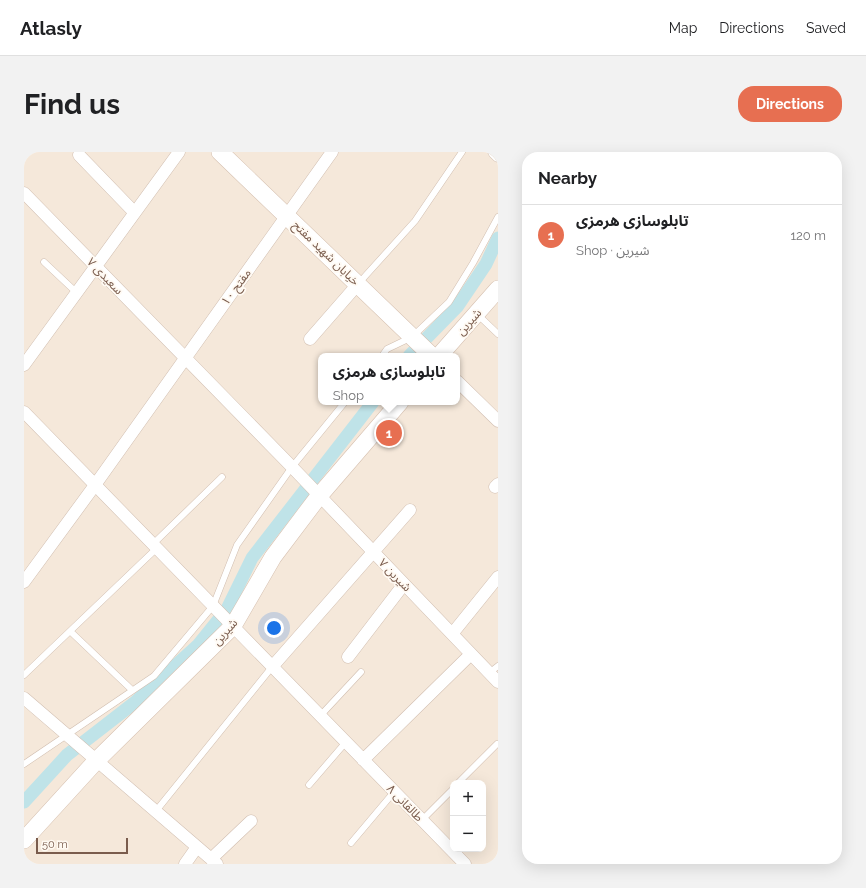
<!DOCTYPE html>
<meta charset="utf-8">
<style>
body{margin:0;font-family:Raleway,"Noto Sans Arabic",sans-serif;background:#f2f2f2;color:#202124}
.controls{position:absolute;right:12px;bottom:12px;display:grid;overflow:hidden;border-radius:8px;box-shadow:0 4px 16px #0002}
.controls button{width:36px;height:36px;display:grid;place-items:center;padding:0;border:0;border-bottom:1px solid #e0e0e0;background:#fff;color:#202124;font:20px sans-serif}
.scale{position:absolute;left:12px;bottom:10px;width:92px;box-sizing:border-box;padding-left:4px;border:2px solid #7a5c4d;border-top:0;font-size:11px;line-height:14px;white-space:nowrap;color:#7a5c4d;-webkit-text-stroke:3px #fffaf3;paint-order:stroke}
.you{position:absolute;left:250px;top:476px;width:14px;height:14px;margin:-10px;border:3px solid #fff;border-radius:50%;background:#1a73e8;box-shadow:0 0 0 6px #1a73e833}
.badge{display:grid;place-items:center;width:26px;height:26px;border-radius:50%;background:#e76f51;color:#fff;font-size:13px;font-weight:700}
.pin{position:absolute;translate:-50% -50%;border:2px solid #fff;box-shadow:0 1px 4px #0006}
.popup{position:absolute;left:294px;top:201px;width:142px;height:52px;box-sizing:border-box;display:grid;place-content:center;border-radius:8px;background:#fff;filter:drop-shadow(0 1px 3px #0005);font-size:13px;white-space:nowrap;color:#757577}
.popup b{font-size:15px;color:#202124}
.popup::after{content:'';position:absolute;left:50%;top:100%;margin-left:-8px;border:8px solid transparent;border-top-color:#fff}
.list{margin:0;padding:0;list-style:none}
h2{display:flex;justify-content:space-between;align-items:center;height:52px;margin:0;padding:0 16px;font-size:17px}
h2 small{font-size:13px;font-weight:400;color:#757577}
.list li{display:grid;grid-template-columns:26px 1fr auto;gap:12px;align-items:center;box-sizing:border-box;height:56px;padding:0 16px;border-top:1px solid #e0e0e0}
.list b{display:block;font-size:15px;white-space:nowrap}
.list p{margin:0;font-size:13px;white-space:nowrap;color:#757577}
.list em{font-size:13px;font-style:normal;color:#757577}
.map{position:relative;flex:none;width:474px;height:712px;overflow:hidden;border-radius:16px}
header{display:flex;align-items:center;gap:24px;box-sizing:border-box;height:56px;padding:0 20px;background:#fff;border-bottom:1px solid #e0e0e0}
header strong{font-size:19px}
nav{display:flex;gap:22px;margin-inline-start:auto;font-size:14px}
.intro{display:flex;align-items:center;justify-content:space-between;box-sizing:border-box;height:96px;padding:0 24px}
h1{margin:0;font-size:28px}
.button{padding:10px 18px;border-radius:16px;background:#e76f51;color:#fff;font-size:14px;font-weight:700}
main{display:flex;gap:24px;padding:0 24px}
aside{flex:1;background:#fff;border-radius:16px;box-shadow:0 4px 16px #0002}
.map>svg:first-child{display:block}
.residential{fill:#f5e8da;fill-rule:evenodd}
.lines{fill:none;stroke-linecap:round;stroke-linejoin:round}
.canal{stroke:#bfe3e8;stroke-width:13}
.lane-casing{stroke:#d1beb0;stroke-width:7}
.street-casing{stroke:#d1beb0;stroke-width:13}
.secondary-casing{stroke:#d6c0b0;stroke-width:18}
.lane{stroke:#fff;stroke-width:6}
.street{stroke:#fff;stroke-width:12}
.secondary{stroke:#fff;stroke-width:17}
.labels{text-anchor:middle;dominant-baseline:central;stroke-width:3.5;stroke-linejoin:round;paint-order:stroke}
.street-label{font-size:12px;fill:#7a5c4d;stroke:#fffaf3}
</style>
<header>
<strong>Atlasly</strong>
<nav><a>Map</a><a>Directions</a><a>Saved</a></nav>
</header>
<div class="intro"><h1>Find us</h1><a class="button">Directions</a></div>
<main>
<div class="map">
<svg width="474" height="712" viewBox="0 0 474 712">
<rect width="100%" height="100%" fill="#fdf6ec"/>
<path class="residential" d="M0 0H474V712H0ZM297 204H433V250H297ZM429 631H459V697H429Z"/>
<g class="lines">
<path class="canal" d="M385 204 433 155 462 112 474 86
M0 650 43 603 110 551 174 493 203 457 228 406 349 250"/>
<defs>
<path id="lane" d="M20 110 52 140
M334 132 391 69 438 0
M453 162 474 182
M358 204 363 197 388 185 425 150 449 111 474 65
M129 392 198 325
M47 480 108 538
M465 521 474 514
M0 523 133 396
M296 564 337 520
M0 612 130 524 189 454 213 393 268 315 321 250
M434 631 473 592
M285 633 322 590
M132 659 248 515
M398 668 429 637
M327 691 370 640"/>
<path id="street" d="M470 0 474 4
M55 3 110 60
M0 41 268 315 474 530
M286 187 334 132
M0 213 155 0
M433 229 474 269
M0 260 441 712
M471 335 474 332
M0 430 71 333 308 0
M428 482 474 425
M324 505 380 432
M248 515 386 358
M0 546 193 712
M339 608 447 502
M187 707 227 669
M161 712 173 695"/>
<path id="secondary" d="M196 0 408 204
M415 204 474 137
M0 688 73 608 209 474 249 405 295 344 376 250"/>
</defs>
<use href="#lane" class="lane-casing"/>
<use href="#street" class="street-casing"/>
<use href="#secondary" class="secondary-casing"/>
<use href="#lane" class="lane"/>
<use href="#street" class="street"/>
<use href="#secondary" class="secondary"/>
</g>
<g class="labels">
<g class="street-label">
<text transform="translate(302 101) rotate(44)">خیابان شهید مفتح</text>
<text transform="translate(81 124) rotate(46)">سعیدی ۷</text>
<text transform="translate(212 135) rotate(-54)">مفتح ۱۰</text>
<text transform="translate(445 170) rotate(-49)">شیرین</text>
<text transform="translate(371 423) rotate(46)">شیرین ۷</text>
<text transform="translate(201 480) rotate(-49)">شیرین</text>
<text transform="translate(381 651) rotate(46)">طالقانی ۸</text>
</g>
</g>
</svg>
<div class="controls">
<button>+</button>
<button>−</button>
</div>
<div class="scale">50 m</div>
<div class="you"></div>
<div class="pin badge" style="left:365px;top:281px">1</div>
<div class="popup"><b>تابلوسازی هرمزی</b>Shop</div>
</div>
<aside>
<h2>Nearby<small></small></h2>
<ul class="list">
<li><span class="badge">1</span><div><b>تابلوسازی هرمزی</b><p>Shop · شیرین</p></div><em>120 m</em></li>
</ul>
</aside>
</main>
